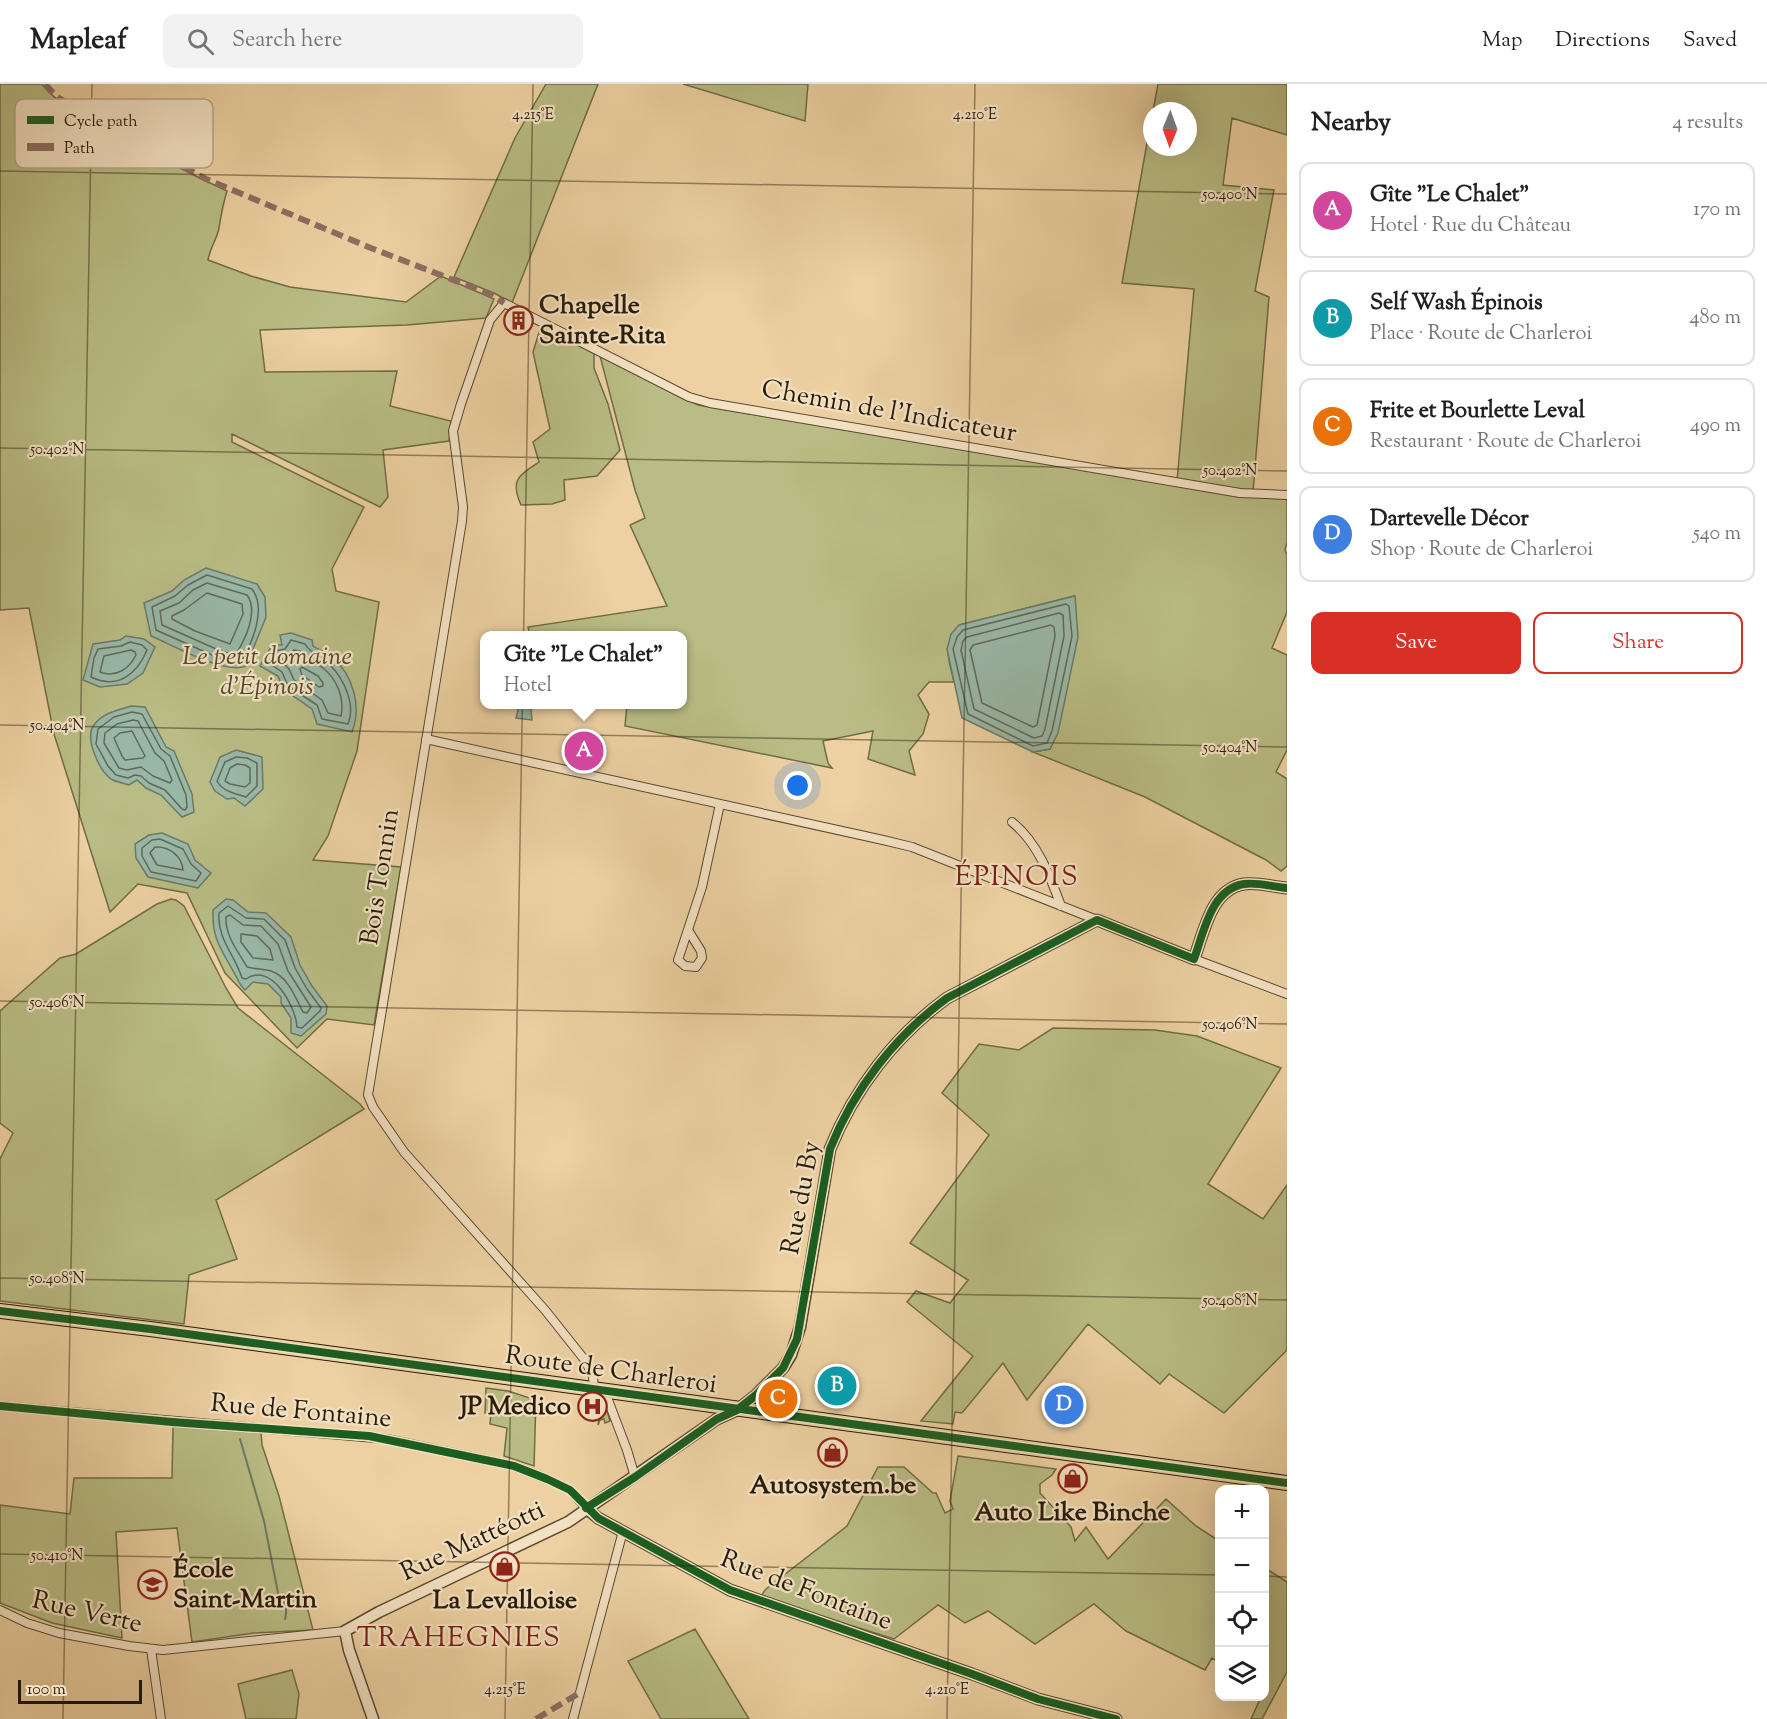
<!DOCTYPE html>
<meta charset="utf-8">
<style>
body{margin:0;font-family:"Sorts Mill Goudy",serif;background:#f2f2f2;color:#202124}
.controls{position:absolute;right:18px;bottom:18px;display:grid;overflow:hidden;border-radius:12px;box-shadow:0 6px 24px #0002}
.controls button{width:54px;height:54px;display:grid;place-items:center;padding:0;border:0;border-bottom:2px solid #e0e0e0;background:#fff;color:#202124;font:30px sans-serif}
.compass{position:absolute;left:1143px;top:18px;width:54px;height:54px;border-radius:50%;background:#fff;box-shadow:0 6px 24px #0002;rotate:181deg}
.scale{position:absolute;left:18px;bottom:15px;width:124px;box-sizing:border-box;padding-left:6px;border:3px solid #281b08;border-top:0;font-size:16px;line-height:21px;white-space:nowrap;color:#281b08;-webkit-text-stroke:4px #f3e1c3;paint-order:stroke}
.you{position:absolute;left:798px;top:702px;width:21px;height:21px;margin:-15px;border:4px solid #fff;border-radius:50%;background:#1a73e8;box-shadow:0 0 0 9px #1a73e833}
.badge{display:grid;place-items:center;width:39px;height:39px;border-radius:50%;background:#d93025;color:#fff;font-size:20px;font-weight:700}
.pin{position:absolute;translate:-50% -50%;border:3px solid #fff;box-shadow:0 2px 6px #0006}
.popup{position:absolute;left:480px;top:547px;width:207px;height:78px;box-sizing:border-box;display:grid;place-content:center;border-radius:12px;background:#fff;filter:drop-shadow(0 2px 4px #0005);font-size:20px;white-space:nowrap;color:#757577}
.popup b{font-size:22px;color:#202124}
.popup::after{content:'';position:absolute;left:50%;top:100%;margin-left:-12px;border:12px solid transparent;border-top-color:#fff}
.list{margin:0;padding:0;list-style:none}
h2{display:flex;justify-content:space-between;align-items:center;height:78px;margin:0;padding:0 24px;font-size:26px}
h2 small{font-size:20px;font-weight:400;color:#757577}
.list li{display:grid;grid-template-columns:39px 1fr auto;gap:18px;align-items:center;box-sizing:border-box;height:96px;margin:0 12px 12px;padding:0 12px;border:2px solid #e0e0e0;border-radius:12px}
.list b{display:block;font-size:22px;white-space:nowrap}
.list p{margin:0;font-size:20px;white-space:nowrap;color:#757577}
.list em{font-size:20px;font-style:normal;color:#757577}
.actions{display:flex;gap:12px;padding:18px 24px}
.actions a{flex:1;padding:14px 0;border:2px solid #d93025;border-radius:12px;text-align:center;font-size:21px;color:#d93025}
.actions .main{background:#d93025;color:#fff}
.icon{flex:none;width:33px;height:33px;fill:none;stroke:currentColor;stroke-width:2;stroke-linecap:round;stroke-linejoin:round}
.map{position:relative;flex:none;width:1287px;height:1635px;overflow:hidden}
header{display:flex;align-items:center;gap:36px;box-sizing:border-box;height:84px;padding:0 30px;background:#fff;border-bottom:2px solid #e0e0e0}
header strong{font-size:28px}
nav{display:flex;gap:33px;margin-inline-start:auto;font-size:21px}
.search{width:420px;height:54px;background:#f2f2f2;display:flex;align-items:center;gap:15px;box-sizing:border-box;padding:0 21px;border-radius:12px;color:#757577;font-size:22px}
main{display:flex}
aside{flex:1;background:#fff}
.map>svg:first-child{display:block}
.green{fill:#b9bc84;stroke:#706c46;stroke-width:1.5}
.water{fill:#99b7a7;stroke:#6c7967;stroke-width:1.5}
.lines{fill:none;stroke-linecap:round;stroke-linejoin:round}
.shore{stroke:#606958;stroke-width:1.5}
.stream{stroke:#6c7967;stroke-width:2}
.minor-casing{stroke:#59482e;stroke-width:10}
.tertiary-casing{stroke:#59482e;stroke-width:13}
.primary-casing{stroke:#281b08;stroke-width:16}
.minor{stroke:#f3e1c3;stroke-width:8}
.tertiary{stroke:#f3e1c3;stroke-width:10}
.primary{stroke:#edd1a2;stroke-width:14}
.quiet{stroke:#8d6e63;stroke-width:6;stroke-dasharray:12 6;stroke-linecap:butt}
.cycleway-casing{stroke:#f3e1c3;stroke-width:11}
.cycleway{stroke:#1b5e20;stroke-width:8}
.ticks{fill:none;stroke:#281b08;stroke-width:1.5;stroke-opacity:0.45}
.labels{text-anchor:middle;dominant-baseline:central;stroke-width:4.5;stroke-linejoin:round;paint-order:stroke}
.poi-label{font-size:26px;font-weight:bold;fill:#281b08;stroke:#f3e1c3}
.street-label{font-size:26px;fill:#281b08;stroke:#f3e1c3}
.park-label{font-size:26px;font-style:italic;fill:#544b2d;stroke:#f3e1c3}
.quarter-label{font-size:28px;letter-spacing:1.5px;fill:#7a1f14;stroke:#f3e1c3}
.key{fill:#f3e1c3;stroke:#b6a68b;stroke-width:1.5}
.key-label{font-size:16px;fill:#281b08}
.ticks-label{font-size:15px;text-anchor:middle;fill:#281b08;stroke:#f3e1c3;stroke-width:4.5;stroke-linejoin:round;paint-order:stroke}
</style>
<header>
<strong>Mapleaf</strong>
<div class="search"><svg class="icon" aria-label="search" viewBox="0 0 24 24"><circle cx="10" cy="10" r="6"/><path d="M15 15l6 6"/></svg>Search here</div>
<nav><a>Map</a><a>Directions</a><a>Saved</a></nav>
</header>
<main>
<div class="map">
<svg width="1287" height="1635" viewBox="0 0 1287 1635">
<rect width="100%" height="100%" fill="#edd1a2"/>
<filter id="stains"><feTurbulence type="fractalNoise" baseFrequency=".00333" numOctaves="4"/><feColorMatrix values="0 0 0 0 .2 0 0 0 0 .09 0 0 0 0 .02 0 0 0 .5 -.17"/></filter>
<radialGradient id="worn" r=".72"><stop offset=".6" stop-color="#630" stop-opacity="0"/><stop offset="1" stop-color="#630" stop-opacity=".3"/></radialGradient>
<path class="green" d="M0 0H42C58 21 84 32 107 45 146 67 186 88 227 107 223 120 221 131 219 144 217 155 210 164 208 176L251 192 290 203 406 218 441 192 494 215 486 234 407 241 260 246 265 288 397 287 390 322 451 337 449 357 383 366 388 413 380 423 232 350V358L364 423 332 485 336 507 379 518 357 667 328 752 313 776 401 783 374 941 327 935 297 964 225 889 187 809 138 800 110 828 54 650 29 524 0 526Z
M546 0H598L512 219 494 209 454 193 515 54Z
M683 0H808L805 37Z
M1158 0H1287V51L1232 34 1223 101 1274 106 1255 207 1269 213 1253 408 1177 397 1194 205 1122 199 1152 31V63H1188V27H1153Z
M541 242 594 269V284L608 320 620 366 597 392 564 396 565 416 552 420 521 421C510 396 518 392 539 378L533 358 550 345 533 268Z
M600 272 698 321 1238 412 1287 414V458L1285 466 1287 471V528L1272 564 1287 571V666L1276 688 1287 695V782L1281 787 1266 776 1145 713 1033 668 1050 665 1074 512 960 541C941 560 949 576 954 598H929L918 611 929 630 923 650 909 667 915 691 868 675 873 647 823 657 828 679 832 684 625 642 627 621 683 620V552L530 551 528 543 667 522 630 441 645 434 635 406Z
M171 815 176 816 184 822 226 904 238 924 360 1020 364 1025 216 1116 237 1175 189 1191 184 1240 0 1217V1075L13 1049 0 1039V927L60 874 76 870 157 820Z
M1053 944 1155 946 1197 952 1281 984 1208 1100 1263 1135 1287 1101V1266L1224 1329 1169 1290 1160 1300 1088 1240 1027 1316 1003 1279 962 1329 955 1328 953 1340 921 1337 973 1272 907 1218 916 1207 950 1219 968 1196 910 1159 989 1051 942 1009 979 960 1019 966Z
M486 1304 508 1307 536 1316 534 1382 504 1372 507 1344 490 1340 491 1329H485Z
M601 1318 605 1320 610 1337 605 1339 604 1335 600 1336 598 1341Z
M173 1343 261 1349 262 1361 279 1412 313 1546 254 1549 192 1558 177 1444 116 1448 122 1554 52 1539 0 1519V1421L70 1430 74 1394H172Z
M958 1372 1056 1385 1052 1391 1040 1400V1409L1071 1443 1075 1457 1086 1443 1108 1475 1166 1415 1196 1442 1219 1457V1578L1212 1574 1205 1586 1126 1547 1094 1520 1035 1560 988 1527 965 1539 938 1521 894 1555 760 1513 766 1505 847 1442 878 1383H904L933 1409H936L945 1429 953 1425 950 1417Z
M1265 1484 1287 1498V1588L1262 1635H1251L1261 1613 1264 1612 1266 1601Z
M695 1545 749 1635H661L628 1577Z
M292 1586 299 1610 296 1635H246L238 1600Z"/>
<path class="water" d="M206 484 257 500 265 513 266 533 246 582C224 591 173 561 151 552L144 519 172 507 184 496Z
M1075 512 1078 553 1058 649 1050 665 1033 668 962 634 947 565 951 550 959 541Z
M291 549 312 556 313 562C319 566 327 569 333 574 353 591 362 623 352 648L317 640 312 625 283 605 278 592 260 582 272 561H282L280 551Z
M126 552 144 555 155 563 143 589 127 600 100 603 83 596 93 560 120 556Z
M131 622 145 623 166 663 174 667 192 710 194 728 182 733 161 711 146 704 137 696 129 701C124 699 116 698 111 695 99 686 84 654 94 641 102 629 118 626 131 622Z
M519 622 531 625 532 636 516 634Z
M236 666 262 673 263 705 245 722 234 714 227 715 215 707 210 698 220 673Z
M162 749 188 760 195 776 211 789 198 804 148 793 136 774 135 760 149 751Z
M226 815 233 816 248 828 266 829 291 853 300 881 312 902 327 922 326 930 301 952 291 949V934L281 919V913L268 900 253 898 245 906C238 899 237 893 232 885 220 863 212 854 213 826Z"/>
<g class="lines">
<path class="shore" d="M207 491 252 505C267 525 252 559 241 578L221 575 156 546 152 523 175 512 188 501Z
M207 499 247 511C259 527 245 556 236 570L223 568 162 541 160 527 179 519 193 506Z
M207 509 242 520 243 530 230 560 195 547 172 535V532L184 526Z
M1066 520 1069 522 1072 552 1052 647 1047 659 1033 662 968 630 953 565 957 553 963 546Z
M1059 529 1063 531 1064 552 1045 645 1042 652 1034 654 974 625 961 566 963 557 967 553Z
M1051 541 1054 543 1055 552 1037 641 1033 643 982 619 970 566 973 561Z
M291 556 305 560C311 571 323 572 330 581 344 595 356 621 348 640L322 635 317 621 288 602 282 588 270 580 275 567 285 565Z
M130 558 142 561 147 566C137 590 118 606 91 593L94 574 98 565 121 562Z
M131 566 135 568 136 571C129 585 116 594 100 588L104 572Z
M294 566 300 567C306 575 315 578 323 584 337 595 345 615 341 632L328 629 322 616 294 596 289 585 281 577Z
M302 583 318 592 323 599V602L319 603 302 591 300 585Z
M132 628 142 630 161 665 170 672 186 711 187 723 185 726 182 725 165 706 149 699 141 692 135 691 128 694 116 691 108 682 96 660 98 645 114 633Z
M133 636 138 637 155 669 164 677 172 696 170 699 153 692 141 683 127 686 119 684 104 659 105 649 117 640Z
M132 647 145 672 143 674 125 676 122 672 114 654 120 649Z
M236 673 247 674 257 679V702L246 713C235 709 223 708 217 697L225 678Z
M237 680 245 681 250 684V699L245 703 230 700 225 697 230 684Z
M160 755 183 765 191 780 201 789 196 797 151 788 142 772V764L152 756Z
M155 763C169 762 182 772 183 786L157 781 150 769Z
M228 822 246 834 264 835 285 856 295 884 307 905 321 924 320 927 302 944 297 943C296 923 271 877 246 895L242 894C235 871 217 855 219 829Z
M230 831 243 841 261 842 278 860 288 887 311 923 307 929 303 928C296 915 288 892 271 887 263 885 254 885 247 883 238 867 225 852 226 833Z
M241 850 257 852 270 865 273 876 253 874 241 858Z"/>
<path class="stream" d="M240 1355 264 1437 278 1509C285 1518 288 1524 285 1535"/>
<defs>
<path id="minor" d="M426 655 883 756 912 763 1097 836
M1012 738C1038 759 1050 792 1061 822
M688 846 701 867 702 874 696 883 685 882 678 876 702 803 720 720
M1194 875 1287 910
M594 1306 593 1292 584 1275 545 1226 404 1068 373 1023 368 1011 462 437 463 423 453 347 461 320 490 236 504 219 689 313 710 319 1240 409 1287 411
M605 1308 627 1366 635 1393
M0 1322 387 1355 514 1382 547 1395 570 1406 586 1424
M0 1526 27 1539 59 1549 129 1562 163 1566 345 1547
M151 1565 161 1635
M573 1635 623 1447"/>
<path id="tertiary" d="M586 1424 598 1434 730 1506 972 1590 1038 1615 1116 1635
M373 1635 349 1566 345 1547 379 1528 568 1438 717 1335 737 1326 756 1311 783 1284 791 1271 800 1243 830 1065C854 1005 895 952 947 914L1097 836 1194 875C1204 848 1211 805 1244 800 1258 798 1273 803 1287 804"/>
<path id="primary" d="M0 1227 150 1245 1287 1399"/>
</defs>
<use href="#minor" class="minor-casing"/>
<use href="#tertiary" class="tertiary-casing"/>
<use href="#primary" class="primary-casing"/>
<use href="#minor" class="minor"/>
<use href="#tertiary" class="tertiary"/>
<use href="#primary" class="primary"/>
<path class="quiet" d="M45 0 55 11 69 21 206 95 371 164 492 211 504 219
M536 1635 581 1608"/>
<defs>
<path id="cycleway" d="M0 1227 150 1245 1287 1399
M0 1322 172 1338 369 1352 514 1382 547 1395 570 1406 598 1434 730 1506 972 1590 1038 1615 1116 1635
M586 1424 635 1393 717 1335 737 1326 756 1311 783 1284 797 1255 830 1065C854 1005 895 952 947 914L1097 836 1194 875C1204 848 1211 805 1244 800 1258 798 1273 803 1287 804"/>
</defs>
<use href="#cycleway" class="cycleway-casing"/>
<use href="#cycleway" class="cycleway"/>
</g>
<path class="ticks" d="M0 87 1287 110M0 364 1287 387M0 641 1287 663M0 917 1287 940M0 1194 1287 1216M0 1470 1220 1491M1264 1492 1287 1493M63 1635 92 0M505 1635 533 0M947 1635 975 0"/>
<defs>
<symbol id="building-ring" viewBox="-11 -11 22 22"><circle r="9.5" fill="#f3e1c3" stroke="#8f2418" stroke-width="1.5"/><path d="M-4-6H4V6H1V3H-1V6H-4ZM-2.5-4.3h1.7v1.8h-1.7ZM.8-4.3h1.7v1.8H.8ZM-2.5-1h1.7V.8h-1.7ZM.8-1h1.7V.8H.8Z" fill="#8f2418"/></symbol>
<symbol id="hospital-ring" viewBox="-11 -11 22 22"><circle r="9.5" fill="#f3e1c3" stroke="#8f2418" stroke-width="1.5"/><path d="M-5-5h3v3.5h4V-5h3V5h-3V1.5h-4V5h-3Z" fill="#8f2418"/></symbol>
<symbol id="shop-ring" viewBox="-11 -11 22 22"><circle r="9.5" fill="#f3e1c3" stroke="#8f2418" stroke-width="1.5"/><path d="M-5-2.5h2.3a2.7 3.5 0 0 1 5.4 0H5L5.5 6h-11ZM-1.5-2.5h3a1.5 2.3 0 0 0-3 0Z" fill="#8f2418"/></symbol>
<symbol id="school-ring" viewBox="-11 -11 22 22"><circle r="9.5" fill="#f3e1c3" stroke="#8f2418" stroke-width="1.5"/><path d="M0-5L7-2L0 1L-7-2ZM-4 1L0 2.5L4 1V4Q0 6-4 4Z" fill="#8f2418"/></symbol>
</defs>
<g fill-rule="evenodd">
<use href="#building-ring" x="502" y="220" width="33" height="33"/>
<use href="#hospital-ring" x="576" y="1306" width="33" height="33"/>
<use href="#shop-ring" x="816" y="1352" width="33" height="33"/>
<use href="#shop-ring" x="1056" y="1378" width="33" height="33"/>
<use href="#shop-ring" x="488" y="1466" width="33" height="33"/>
<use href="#school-ring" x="136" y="1484" width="33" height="33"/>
</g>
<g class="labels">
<g class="poi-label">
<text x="539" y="222" text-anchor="start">Chapelle<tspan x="539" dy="30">Sainte-Rita</tspan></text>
<text x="571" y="1323" text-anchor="end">JP Medico</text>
<text x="833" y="1402">Autosystem.be</text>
<text x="1072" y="1429">Auto Like Binche</text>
<text x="173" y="1486" text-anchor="start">École<tspan x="173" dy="30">Saint-Martin</tspan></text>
<text x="505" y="1517">La Levalloise</text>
</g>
<g class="street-label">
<text transform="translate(889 328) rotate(10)">Chemin de l'Indicateur</text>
<text transform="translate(381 793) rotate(-81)">Bois Tonnin</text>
<text transform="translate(802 1114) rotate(-79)">Rue du By</text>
<text transform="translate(611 1287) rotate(8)">Route de Charleroi</text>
<text transform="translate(301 1328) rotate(5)">Rue de Fontaine</text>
<text transform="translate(473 1458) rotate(-25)">Rue Mattéotti</text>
<text transform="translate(806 1507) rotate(21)">Rue de Fontaine</text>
<text transform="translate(87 1529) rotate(13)">Rue Verte</text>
</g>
<g class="park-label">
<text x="267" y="573">Le petit domaine<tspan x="267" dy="30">d'Épinois</tspan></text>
</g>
<g class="quarter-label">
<text x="1017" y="794">ÉPINOIS</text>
<text x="459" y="1555">TRAHEGNIES</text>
</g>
</g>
<rect x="15" y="15" width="198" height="69" rx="9" class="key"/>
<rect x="27" y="32" width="27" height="8" fill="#1b5e20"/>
<rect x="27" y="59" width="27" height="8" fill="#8d6e63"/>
<g class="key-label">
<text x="64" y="42">Cycle path</text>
<text x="64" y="69">Path</text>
</g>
<g class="ticks-label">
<text x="533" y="35">4.215°E</text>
<text x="975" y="35">4.210°E</text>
<text x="1230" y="115">50.400°N</text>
<text x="57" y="370">50.402°N</text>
<text x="1230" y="391">50.402°N</text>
<text x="57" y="646">50.404°N</text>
<text x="1230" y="668">50.404°N</text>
<text x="57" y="923">50.406°N</text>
<text x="1230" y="945">50.406°N</text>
<text x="57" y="1199">50.408°N</text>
<text x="1230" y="1221">50.408°N</text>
<text x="57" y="1476">50.410°N</text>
<text x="505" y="1610">4.215°E</text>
<text x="947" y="1610">4.210°E</text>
</g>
<rect width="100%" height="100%" filter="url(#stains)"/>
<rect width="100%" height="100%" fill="url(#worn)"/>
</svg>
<div class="controls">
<button>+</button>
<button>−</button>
<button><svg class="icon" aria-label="locate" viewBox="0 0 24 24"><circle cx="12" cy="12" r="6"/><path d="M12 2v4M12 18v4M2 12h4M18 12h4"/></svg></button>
<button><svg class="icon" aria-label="layers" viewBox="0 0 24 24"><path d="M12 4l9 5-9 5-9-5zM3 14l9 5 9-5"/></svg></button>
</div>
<svg class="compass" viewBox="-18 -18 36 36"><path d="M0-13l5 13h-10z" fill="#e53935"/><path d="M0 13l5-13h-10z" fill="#757577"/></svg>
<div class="scale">100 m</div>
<div class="you"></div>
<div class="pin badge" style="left:584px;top:667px;background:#d1479c">A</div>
<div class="popup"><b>Gîte &quot;Le Chalet&quot;</b>Hotel</div>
<div class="pin badge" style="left:837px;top:1302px;background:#0f9aa8">B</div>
<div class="pin badge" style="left:778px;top:1315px;background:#e8710a">C</div>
<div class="pin badge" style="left:1064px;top:1321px;background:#3f7fe0">D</div>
</div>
<aside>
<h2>Nearby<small>4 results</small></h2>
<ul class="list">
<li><span class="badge" style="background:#d1479c">A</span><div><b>Gîte &quot;Le Chalet&quot;</b><p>Hotel · Rue du Château</p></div><em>170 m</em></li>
<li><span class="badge" style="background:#0f9aa8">B</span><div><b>Self Wash Épinois</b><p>Place · Route de Charleroi</p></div><em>480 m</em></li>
<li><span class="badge" style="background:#e8710a">C</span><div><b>Frite et Bourlette Leval</b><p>Restaurant · Route de Charleroi</p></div><em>490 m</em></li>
<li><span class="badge" style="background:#3f7fe0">D</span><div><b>Dartevelle Décor</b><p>Shop · Route de Charleroi</p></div><em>540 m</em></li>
</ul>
<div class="actions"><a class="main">Save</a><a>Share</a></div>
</aside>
</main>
